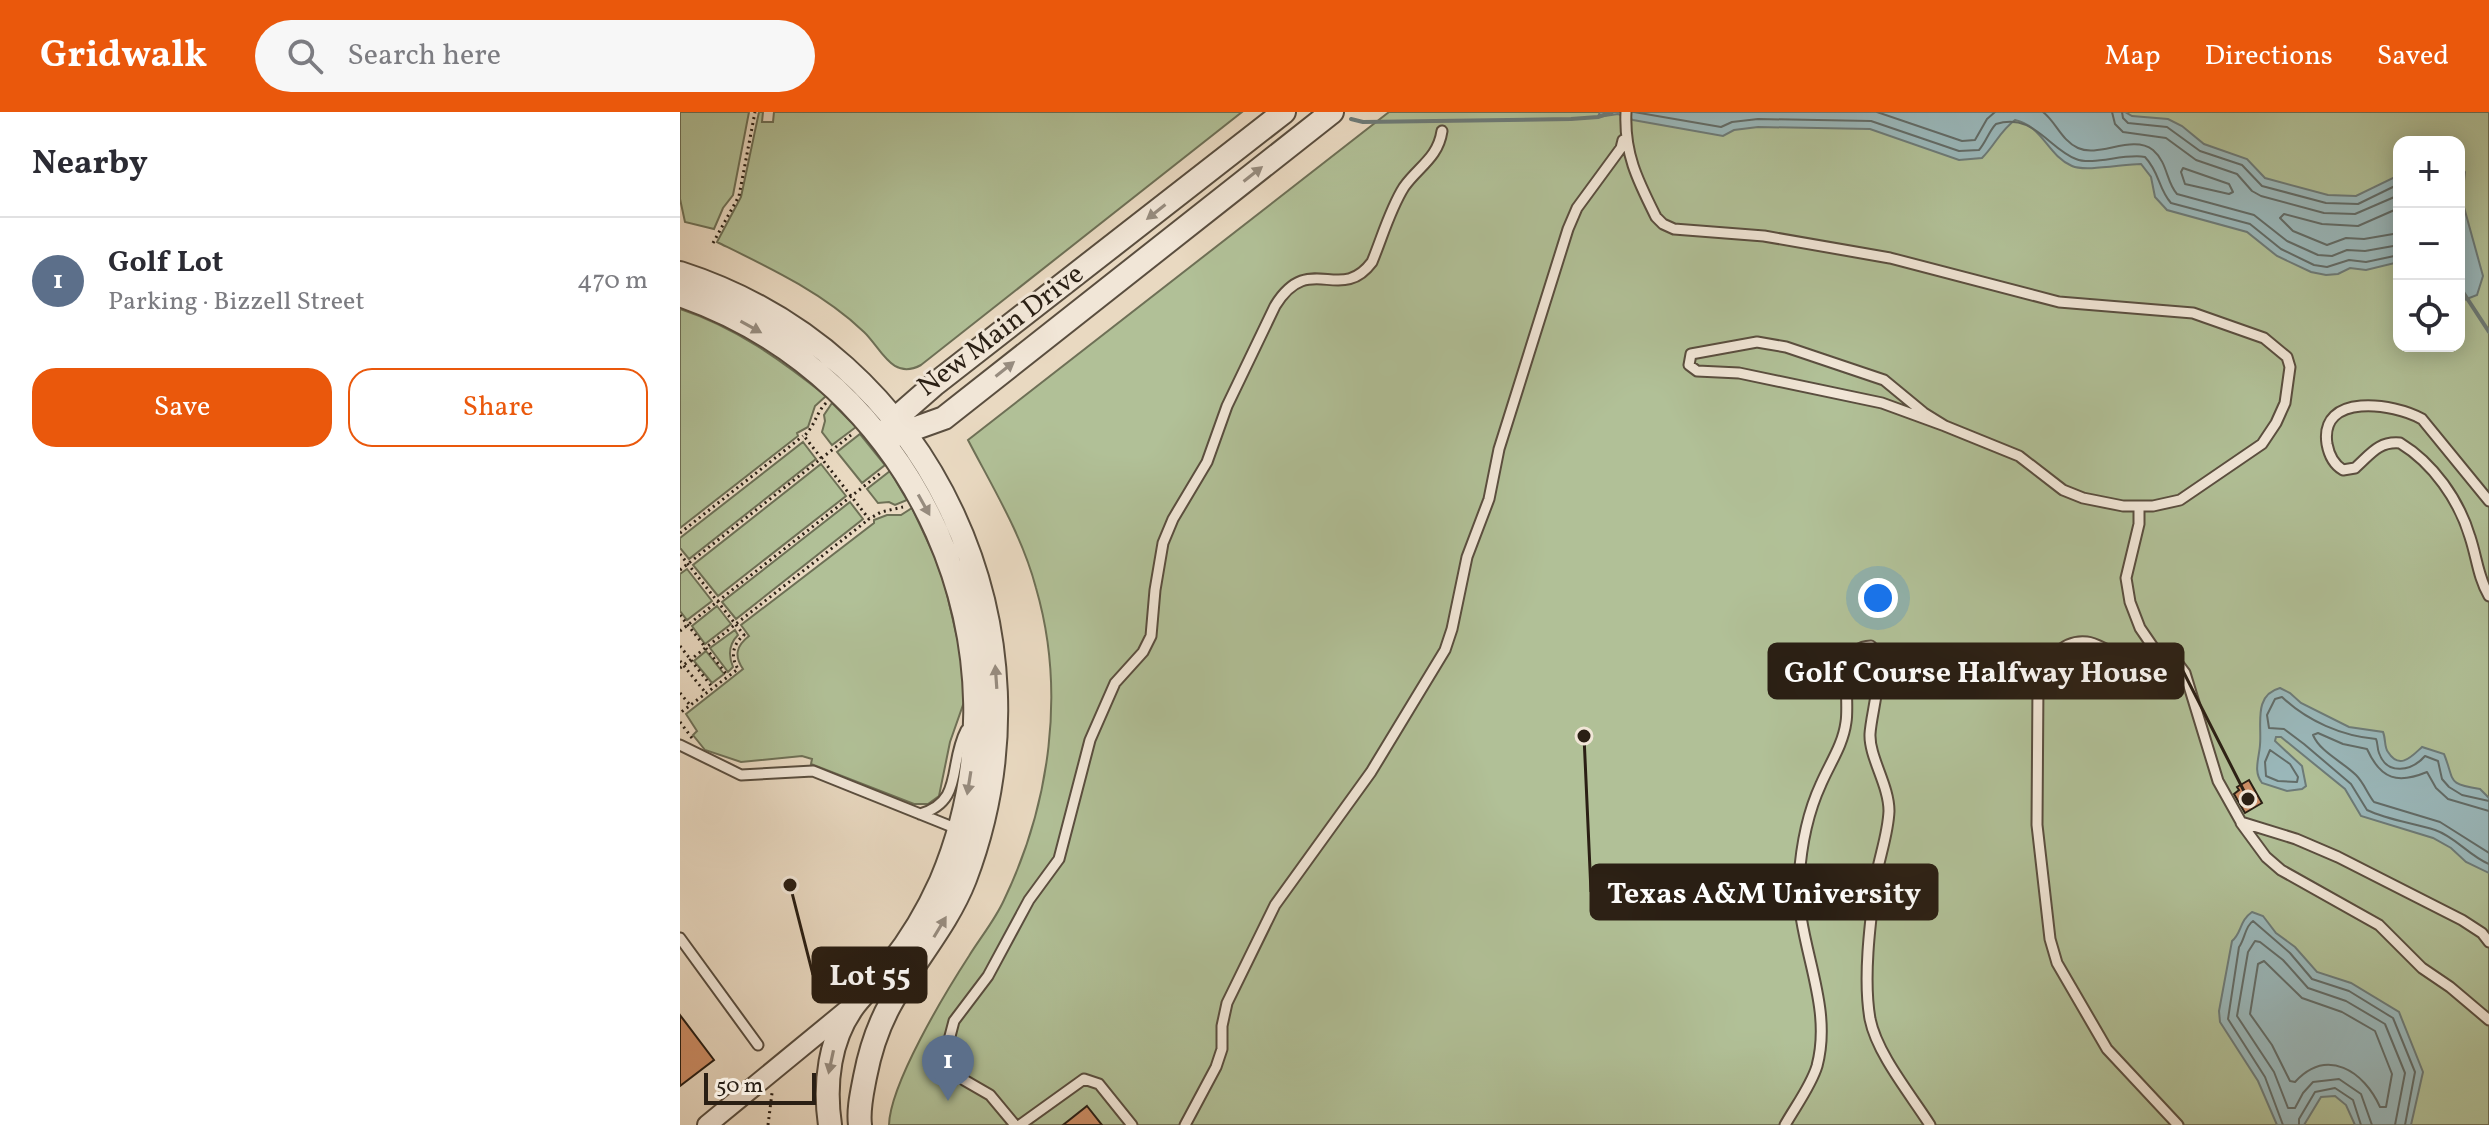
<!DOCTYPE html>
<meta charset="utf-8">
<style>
body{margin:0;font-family:Vollkorn,serif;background:#f7f7f7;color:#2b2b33}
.controls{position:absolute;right:24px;top:24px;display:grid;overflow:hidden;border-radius:16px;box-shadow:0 4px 20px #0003}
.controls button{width:72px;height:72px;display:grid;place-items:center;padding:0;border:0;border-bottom:2px solid #e1e1e2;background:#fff;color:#2b2b33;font:40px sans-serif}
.scale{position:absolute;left:24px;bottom:20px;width:112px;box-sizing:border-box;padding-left:8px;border:4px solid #2a1f14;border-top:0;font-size:22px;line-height:28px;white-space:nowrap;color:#2a1f14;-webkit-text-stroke:6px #f1e6d7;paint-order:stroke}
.you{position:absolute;left:1198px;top:486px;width:28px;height:28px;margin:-20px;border:6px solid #fff;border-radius:50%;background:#1a73e8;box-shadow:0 0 0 12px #1a73e833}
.badge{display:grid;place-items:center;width:52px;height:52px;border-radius:50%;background:#ea580c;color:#fff;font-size:26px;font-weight:700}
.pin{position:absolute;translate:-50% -66px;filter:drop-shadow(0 2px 4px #0008)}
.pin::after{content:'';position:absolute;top:42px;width:28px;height:24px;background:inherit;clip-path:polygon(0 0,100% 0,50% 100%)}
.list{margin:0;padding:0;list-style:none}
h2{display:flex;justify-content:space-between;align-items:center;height:104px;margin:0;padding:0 32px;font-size:34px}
h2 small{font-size:26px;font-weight:400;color:#7c7c81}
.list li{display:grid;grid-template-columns:52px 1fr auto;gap:24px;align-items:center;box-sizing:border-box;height:128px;padding:0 32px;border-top:2px solid #e1e1e2}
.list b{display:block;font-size:30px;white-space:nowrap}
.list p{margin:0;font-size:26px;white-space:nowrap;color:#7c7c81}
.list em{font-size:26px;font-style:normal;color:#7c7c81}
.actions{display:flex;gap:16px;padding:24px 32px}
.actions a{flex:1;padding:18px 0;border:2px solid #ea580c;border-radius:24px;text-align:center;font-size:28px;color:#ea580c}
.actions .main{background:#ea580c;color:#fff}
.icon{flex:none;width:44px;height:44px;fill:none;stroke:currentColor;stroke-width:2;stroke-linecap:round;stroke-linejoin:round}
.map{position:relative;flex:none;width:1809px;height:1013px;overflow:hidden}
header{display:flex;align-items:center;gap:48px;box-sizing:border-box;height:112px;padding:0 40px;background:#ea580c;color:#fff}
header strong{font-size:38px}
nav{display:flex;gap:44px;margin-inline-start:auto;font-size:28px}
.search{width:560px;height:72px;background:#f7f7f7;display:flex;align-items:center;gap:20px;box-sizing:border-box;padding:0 28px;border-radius:44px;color:#7c7c81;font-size:30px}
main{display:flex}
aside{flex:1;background:#fff}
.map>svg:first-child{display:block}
.green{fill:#b1c097;stroke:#6e7056;stroke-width:2;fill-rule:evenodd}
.water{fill:#9ab8bb;stroke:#6d7b78;stroke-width:2}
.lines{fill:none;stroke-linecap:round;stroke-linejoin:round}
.shore{stroke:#626c68;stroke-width:2}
.stream{stroke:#6d7b78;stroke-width:4}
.building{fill:#cc8d65;stroke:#2a1f14;stroke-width:2}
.service-casing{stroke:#5a4e3f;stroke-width:13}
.minor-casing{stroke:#5a4e3f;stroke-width:22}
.tertiary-casing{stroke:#5a4e3f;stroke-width:26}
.path{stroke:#2a1f14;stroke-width:3;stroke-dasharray:2 4;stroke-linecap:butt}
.service{stroke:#f1e6d7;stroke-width:9}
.minor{stroke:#f1e6d7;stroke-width:18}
.tertiary{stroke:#f1e6d7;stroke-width:22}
.oneway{fill:#978c7f}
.labels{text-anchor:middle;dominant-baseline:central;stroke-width:6;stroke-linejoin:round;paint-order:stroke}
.street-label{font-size:28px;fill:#2a1f14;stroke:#f1e6d7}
.leader{fill:none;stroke:#2a1f14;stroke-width:3}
.callout-dot{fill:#2a1f14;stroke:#f1e6d7;stroke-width:3}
.callout{fill:#2a1f14;stroke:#2a1f14;stroke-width:3}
.callout-label{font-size:30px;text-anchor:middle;font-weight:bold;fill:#fff}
</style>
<header>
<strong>Gridwalk</strong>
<div class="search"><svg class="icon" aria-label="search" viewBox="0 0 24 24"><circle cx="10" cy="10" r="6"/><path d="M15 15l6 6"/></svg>Search here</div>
<nav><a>Map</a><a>Directions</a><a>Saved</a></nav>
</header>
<main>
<aside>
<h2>Nearby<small></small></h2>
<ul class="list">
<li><span class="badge" style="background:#5c6f8a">1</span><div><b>Golf Lot</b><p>Parking · Bizzell Street</p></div><em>470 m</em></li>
</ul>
<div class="actions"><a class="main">Save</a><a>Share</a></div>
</aside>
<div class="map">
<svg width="1809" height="1013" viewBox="0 0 1809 1013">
<rect width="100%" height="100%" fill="#e9d9c1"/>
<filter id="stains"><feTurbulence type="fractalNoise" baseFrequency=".0025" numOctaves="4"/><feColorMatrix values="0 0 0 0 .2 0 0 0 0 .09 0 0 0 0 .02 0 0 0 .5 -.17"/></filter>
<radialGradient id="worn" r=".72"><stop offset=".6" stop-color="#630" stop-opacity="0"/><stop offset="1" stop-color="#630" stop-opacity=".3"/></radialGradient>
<path class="green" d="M0 0H69L53 83 43 96 34 117 5 110 0 87Z
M79 0H83L82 10H93L94 0H562L241 253C212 269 201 236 184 220 142 180 88 155 37 130L61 85Z
M709 0H1809V1013H209C210 972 265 881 289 844 300 826 315 808 324 788 370 692 386 579 356 476 342 423 313 376 288 328ZM1719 30H1779V234H1719Z
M0 197C55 215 101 248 146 284L135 294 128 315 117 321 118 324 0 416Z
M152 291 176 315 152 333 142 320 145 309 144 303Z
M180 322 205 353 182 371 157 340Z
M123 330 136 347 9 447 0 436V426Z
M141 352 166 384 38 484 13 453Z
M210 359 227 388 215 393 209 390 198 391 187 377Z
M170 390 183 407 56 507 42 490Z
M232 396 254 443 265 474 280 538 284 576V590L270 630 259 684 248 692H234L131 652 132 647 122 644 61 650 25 638 13 623 17 619 6 602 63 557C54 544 56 534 69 524L61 513 194 411V408L207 403H221Z
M7 457 32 489 7 508 0 499V462Z
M37 494 51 512 25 532 12 514Z
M55 518 58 523C49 532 48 543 53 555L48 560 30 536Z
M26 539 44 562 32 571 14 549Z"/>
<path class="water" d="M920 0H1445L1452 4 1488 7 1502 14 1524 32 1567 47 1585 66 1648 83 1676 84 1719 63V150L1686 158 1670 156 1658 162 1646 163 1631 160 1597 144 1567 120 1487 98 1475 85 1471 65 1461 52C1444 52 1405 60 1392 54 1367 43 1363 14 1335 8 1320 19 1315 33 1302 46L1279 48 1190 17 1078 15 1054 18 1043 24 953 8 938 2 918 5Z
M1781 55 1785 60 1782 88 1803 164 1797 183 1779 190Z
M1600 576 1610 581 1621 591 1669 615 1703 620C1706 627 1704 635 1708 640 1720 659 1733 643 1742 635L1764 642C1775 669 1766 672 1800 677L1809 686V761L1786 750 1771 736 1753 726 1681 704 1665 677 1601 625H1596L1595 629 1622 654 1626 674 1622 677 1607 679 1582 671C1573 659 1579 647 1580 633 1582 613 1573 583 1600 576Z
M1572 800 1583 804 1596 821 1615 835 1637 860 1671 871 1719 900 1743 960 1731 1013H1675L1666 993 1655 984 1641 985 1624 1013H1597L1578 969 1540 910 1539 899 1552 829C1562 821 1559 809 1572 800Z"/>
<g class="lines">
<path class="shore" d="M954 0 1041 15 1052 10 1078 7 1191 9 1279 39 1299 38C1306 30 1309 19 1316 12 1353 0 1369 37 1396 47 1413 54 1444 41 1465 45 1480 61 1478 76 1491 91L1570 112 1601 137 1634 153 1647 155 1669 148 1686 150 1719 143
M1197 0 1282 29 1295 28 1307 7 1315 0
M1363 0C1376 10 1382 29 1398 36 1419 46 1452 22 1473 38 1488 51 1486 70 1497 82L1574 103 1607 129 1638 143 1652 144 1667 138 1685 139 1719 133
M1432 0 1435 12 1443 20 1486 26 1516 48 1557 62 1572 79 1581 84 1644 101 1675 102 1719 83
M1442 0 1443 6 1448 11 1487 15 1520 39 1562 53 1582 74 1646 91 1678 92 1719 72
M1503 56 1549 72 1553 80 1549 82 1505 72 1501 60Z
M1719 96 1678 114 1642 112 1604 102 1600 106 1613 119 1647 133 1666 126 1684 127 1719 121
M1590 638 1610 652 1618 665 1617 670 1598 669 1586 664 1585 650Z
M1809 689 1782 683 1769 675 1762 667 1758 649 1745 644C1732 659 1707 664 1699 641 1697 636 1698 631 1696 627 1662 624 1627 609 1602 585L1595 587 1587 603 1589 616 1604 617 1624 632 1671 672 1687 698C1708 708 1733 711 1755 718 1776 725 1789 744 1809 752
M1809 699 1768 687 1756 676 1747 660C1718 672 1701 668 1687 637L1663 632 1638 621 1633 623C1640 640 1663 650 1676 663 1684 671 1687 681 1694 690L1760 710 1809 741
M1584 849 1622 886 1662 900 1695 919 1712 962 1706 995H1700C1684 959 1647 935 1615 970L1610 969 1592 933 1570 902 1578 852Z
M1603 1013 1585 965 1548 907 1559 835C1565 827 1565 814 1573 809L1610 841 1632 867 1669 879 1713 906 1735 960 1725 1013
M1619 1013V1007L1635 980 1655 976 1673 988 1681 1013
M1692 1013 1681 982 1659 967 1633 970 1623 981 1615 996H1608L1594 960 1557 904 1568 840 1575 829 1580 830 1603 848 1628 876 1666 889 1705 912 1725 961 1715 1013"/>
<path class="stream" d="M671 7 683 10 891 7 918 5 932 0
M1779 174 1809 220"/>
</g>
<path class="building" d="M1569 668 1582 691 1565 701 1554 682 1559 678 1557 675Z
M0 903 34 948 0 974Z
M407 994 422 1013H383Z"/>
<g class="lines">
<defs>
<path id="service" d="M946 0C944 42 958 69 976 105L983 112 994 117 1084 124 1210 146 1379 190 1513 201 1584 226 1607 245 1610 255 1605 291 1596 311 1582 332 1500 388 1473 394H1443L1403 386 1383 378 1339 344 1265 314 1244 301 1204 268 1106 235 1077 230 1011 242 1009 253 1017 259 1059 261 1202 291 1265 314
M1809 389 1742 307C1714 291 1639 280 1647 332 1649 343 1653 352 1663 358L1675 356C1690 343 1698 329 1720 331 1753 351 1779 388 1790 425 1797 446 1798 465 1809 484
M1459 394V412L1446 466 1450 490 1460 516 1473 535 1493 545 1505 561 1538 669 1561 710 1616 727 1658 745 1782 808 1802 821 1809 830
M1486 542C1469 540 1452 542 1436 541 1426 539 1417 531 1407 530 1381 527 1366 551 1358 571L1357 713 1370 827 1377 851 1427 937 1498 1013
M0 633 61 663 133 659 275 716
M240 702C284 690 268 652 286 618
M1561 711 1586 745 1601 758 1699 813 1742 856 1770 875 1809 908
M0 826 78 933
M335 1013 310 983 284 968 274 958 270 945 269 928 274 909 308 864 349 788 379 747 410 628 435 571 463 540 471 524 475 478 483 431 493 407 527 350 547 294 595 194C629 138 660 193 692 150 702 126 710 97 724 75 738 55 758 46 762 19
M340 1013 404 967 419 972 452 1013
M505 1013 536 955 542 937V914L547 891 595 793 691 660 765 538 772 517 787 445 809 387 819 337 888 117 897 96 941 36 943 28
M1105 1013C1115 995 1131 974 1137 954 1154 890 1115 829 1119 767 1121 736 1128 700 1141 672 1150 651 1163 633 1166 610 1170 586 1156 535 1191 534 1208 549 1191 600 1190 622 1189 645 1209 673 1209 699 1208 724 1198 748 1195 772 1190 812 1183 867 1190 907 1197 942 1231 983 1250 1013"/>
<path id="minor" d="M27 1013 167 898"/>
<path id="tertiary" d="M0 161C254 243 379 520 285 767 267 813 234 849 211 891 198 914 190 939 185 965 182 981 178 997 180 1013
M0 183C239 266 359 537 261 769 248 798 231 827 211 852 200 866 186 878 175 892 149 926 144 972 150 1013
M206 320 215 307 255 272 604 0
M211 325 264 306 652 0"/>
</defs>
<use href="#service" class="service-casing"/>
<use href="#minor" class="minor-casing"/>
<use href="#tertiary" class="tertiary-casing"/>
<path class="path" d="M33 131 59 84 75 0
M146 291C136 301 135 314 124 324L189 407 201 400 223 395
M0 421 123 324
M0 442 64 523C53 532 50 544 58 557L0 601
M0 458 171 323
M0 503 47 563
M0 519 202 360
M0 534 32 575
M0 549 25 580
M0 556 189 407
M0 581 10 593
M0 610 12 626
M88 1013 92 981"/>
<use href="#service" class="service"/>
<use href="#minor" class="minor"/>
<use href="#tertiary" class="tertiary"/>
</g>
<defs><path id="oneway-solid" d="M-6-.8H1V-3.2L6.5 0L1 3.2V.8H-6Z" transform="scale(2)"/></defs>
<g class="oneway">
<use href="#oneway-solid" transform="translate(573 62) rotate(-38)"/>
<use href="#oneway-solid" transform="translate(476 100) rotate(142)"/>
<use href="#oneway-solid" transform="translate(71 215) rotate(29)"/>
<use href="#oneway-solid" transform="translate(325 257) rotate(-38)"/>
<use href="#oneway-solid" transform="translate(244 393) rotate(61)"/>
<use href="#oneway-solid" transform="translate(316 565) rotate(-94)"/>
<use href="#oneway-solid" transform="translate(289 671) rotate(99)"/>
<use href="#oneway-solid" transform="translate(260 815) rotate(-59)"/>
<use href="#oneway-solid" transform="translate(151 950) rotate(102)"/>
</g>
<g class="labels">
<g class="street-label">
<text transform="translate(321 219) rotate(-37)">New Main Drive</text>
</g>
</g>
<path class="leader" d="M1568 687L1503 559M904 624L911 780M110 773L133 863"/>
<g class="callout-dot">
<circle cx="1568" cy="687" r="8"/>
<circle cx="904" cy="624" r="8"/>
<circle cx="110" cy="773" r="8"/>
</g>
<g class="callout">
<rect x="1089" y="532" width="414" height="54" rx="8"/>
<rect x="911" y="753" width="346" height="54" rx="8"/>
<rect x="133" y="836" width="113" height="54" rx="8"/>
</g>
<g class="callout-label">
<text x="1296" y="570">Golf Course Halfway House</text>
<text x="1084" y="791">Texas A&amp;M University</text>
<text x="190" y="873">Lot 55</text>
</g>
<rect width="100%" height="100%" filter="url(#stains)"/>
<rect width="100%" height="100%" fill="url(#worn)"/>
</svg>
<div class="controls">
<button>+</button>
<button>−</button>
<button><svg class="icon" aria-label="locate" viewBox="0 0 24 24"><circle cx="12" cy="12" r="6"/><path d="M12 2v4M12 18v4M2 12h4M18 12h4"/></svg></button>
</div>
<div class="scale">50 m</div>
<div class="you"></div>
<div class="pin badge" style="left:268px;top:989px;background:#5c6f8a">1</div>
</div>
</main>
